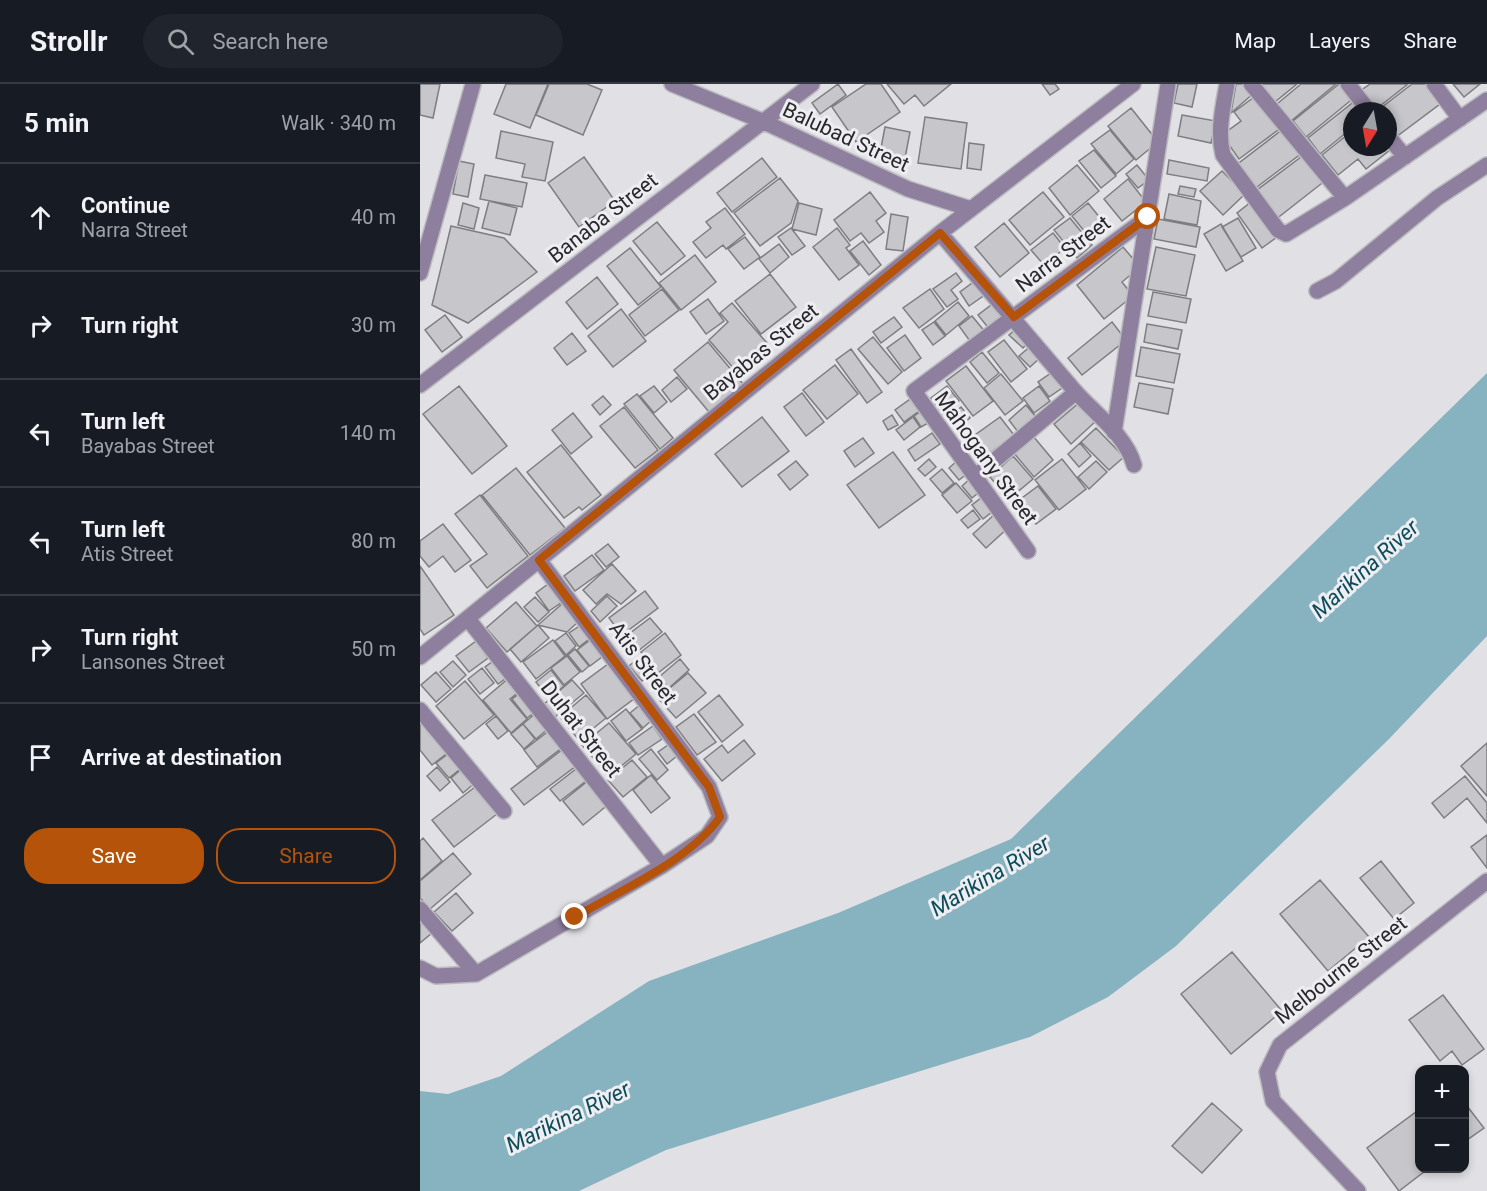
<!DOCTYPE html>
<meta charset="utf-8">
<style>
body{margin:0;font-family:Roboto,sans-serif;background:#20242c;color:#f1f3f6}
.controls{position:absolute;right:18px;bottom:18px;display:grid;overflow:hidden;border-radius:12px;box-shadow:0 3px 9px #0003}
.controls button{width:54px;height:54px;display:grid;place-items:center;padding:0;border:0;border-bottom:2px solid #363941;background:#171b24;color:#f1f3f6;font:30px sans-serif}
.compass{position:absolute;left:923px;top:18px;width:54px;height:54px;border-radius:50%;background:#171b24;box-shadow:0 3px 9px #0003;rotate:191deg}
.stop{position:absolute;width:18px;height:18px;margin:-14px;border:4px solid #b45309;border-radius:50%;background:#fff}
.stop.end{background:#b45309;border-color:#fff;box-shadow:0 2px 6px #0008}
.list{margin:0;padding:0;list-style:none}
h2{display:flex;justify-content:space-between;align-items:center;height:78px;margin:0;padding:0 24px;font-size:26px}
h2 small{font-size:20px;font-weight:400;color:#9ea1a6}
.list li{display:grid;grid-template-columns:39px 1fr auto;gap:18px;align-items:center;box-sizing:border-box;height:108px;padding:0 24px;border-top:2px solid #363941}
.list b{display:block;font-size:22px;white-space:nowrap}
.list p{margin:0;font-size:20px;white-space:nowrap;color:#9ea1a6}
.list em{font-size:20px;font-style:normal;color:#9ea1a6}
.actions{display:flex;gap:12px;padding:18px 24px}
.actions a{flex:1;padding:14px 0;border:2px solid #b45309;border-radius:24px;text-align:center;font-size:21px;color:#b45309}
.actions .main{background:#b45309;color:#fff}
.icon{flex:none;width:33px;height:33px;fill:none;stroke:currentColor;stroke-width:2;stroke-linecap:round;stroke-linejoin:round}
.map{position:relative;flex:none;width:1067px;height:1107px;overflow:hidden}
header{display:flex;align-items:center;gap:36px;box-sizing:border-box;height:84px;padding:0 30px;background:#171b24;border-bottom:2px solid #363941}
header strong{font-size:28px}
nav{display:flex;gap:33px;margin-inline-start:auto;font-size:21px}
.search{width:420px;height:54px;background:#20242c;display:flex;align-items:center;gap:15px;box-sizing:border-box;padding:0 21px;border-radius:33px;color:#9ea1a6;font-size:22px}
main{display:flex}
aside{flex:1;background:#171b24}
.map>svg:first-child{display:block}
.water{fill:#87b3c0}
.building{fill:#c7c6ca;stroke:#7e7e81;stroke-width:1.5}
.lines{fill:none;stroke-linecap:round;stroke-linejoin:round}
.minor-casing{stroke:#bcbcc0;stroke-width:18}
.minor{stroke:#8f7f9e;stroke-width:15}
.route{stroke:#b45309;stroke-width:8}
.labels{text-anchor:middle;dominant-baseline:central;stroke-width:6;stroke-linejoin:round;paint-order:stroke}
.street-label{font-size:21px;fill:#29292b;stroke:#eeeef2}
.water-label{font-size:22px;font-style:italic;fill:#0d4d5b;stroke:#eeeef2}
</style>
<header>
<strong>Strollr</strong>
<div class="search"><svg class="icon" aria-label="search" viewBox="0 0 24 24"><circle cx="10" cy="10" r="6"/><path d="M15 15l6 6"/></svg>Search here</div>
<nav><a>Map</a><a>Layers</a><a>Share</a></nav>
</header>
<main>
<aside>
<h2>5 min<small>Walk · 340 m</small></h2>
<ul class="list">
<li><svg class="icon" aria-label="ahead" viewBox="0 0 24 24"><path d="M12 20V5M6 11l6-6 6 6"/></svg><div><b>Continue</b><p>Narra Street</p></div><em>40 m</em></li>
<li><svg class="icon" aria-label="right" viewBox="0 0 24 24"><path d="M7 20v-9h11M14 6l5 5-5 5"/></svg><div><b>Turn right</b></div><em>30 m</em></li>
<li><svg class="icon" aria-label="left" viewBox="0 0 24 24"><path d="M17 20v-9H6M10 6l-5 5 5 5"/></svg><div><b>Turn left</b><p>Bayabas Street</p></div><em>140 m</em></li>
<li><svg class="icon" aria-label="left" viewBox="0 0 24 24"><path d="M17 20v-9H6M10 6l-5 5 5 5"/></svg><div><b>Turn left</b><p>Atis Street</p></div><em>80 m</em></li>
<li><svg class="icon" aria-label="right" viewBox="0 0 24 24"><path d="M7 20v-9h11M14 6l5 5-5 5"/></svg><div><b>Turn right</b><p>Lansones Street</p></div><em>50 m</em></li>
<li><svg class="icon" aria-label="arrive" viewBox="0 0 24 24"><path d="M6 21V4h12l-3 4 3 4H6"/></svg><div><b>Arrive at destination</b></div></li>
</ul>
<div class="actions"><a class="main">Save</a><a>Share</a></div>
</aside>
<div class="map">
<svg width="1067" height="1107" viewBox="0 0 1067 1107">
<rect width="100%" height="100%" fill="#e1e1e5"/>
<path class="water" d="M1067 289V552L969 655 756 862 688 913 610 953 246 1066 159 1107H0V1007L28 1010 81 992 229 897 418 829 591 755Z"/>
<path class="building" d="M0 0H20L13 34 0 31Z
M86 0H128L110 44 74 30Z
M129 0H167L182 6 163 51 116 31Z
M418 0 426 11 400 30 392 19Z
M446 0H461L480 28 436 58 412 23Z
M467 0H531L504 22 495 11 484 20Z
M622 0H635L639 5 630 11Z
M758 0H777L772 23 754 19Z
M816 0H827L835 8 811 29Z
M844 0H877L855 18 842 2Z
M881 0H916L871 37 857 20Z
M919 0H925L935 13 886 53 873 37Z
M950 0H988L955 26 940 7Z
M992 0H1012L1017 6 1012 10 1020 20 976 53 968 43V27H957Z
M1033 0H1060L1044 13Z
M837 11 862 43 819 75 802 51 821 37 814 28Z
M936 16 945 27H932V44L900 70 888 54Z
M711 24 738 58 716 76 688 42Z
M762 31 796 37 791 59 758 52Z
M505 33 547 39 541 85 498 79Z
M465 43 490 48 485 74 460 69Z
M863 45 882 69 833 106 815 82Z
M690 46 714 75 696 90 671 60Z
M81 47 133 58 125 97 102 93 105 80 76 74Z
M932 47V63H967L970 66 946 85 938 75 918 91 902 71Z
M549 59 564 61 561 86 547 84Z
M674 66 696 92 681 104 659 77Z
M885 70 906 96 855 136 833 109Z
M164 73 195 117 159 143 128 99Z
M342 74 357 93 312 128 297 109Z
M749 76 789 84 787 97 747 90Z
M39 77 54 80 48 113 33 110Z
M657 81 679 107 650 131 629 104Z
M717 81 729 96 718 104 706 90Z
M802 87 825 110 803 131 780 107Z
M65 91 107 99 102 123 60 115Z
M360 94 378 117 371 139 340 162 314 129Z
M708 95 726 118 702 137 684 115Z
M760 102 776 105 774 113 758 110Z
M450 108 466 129 456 137 464 148 449 159 441 149 430 157 414 136Z
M623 108 644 133 610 161 589 136Z
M749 110 781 117 777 141 744 135Z
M69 117 97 124 90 151 62 144Z
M831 118 857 153 842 164 817 129Z
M43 119 59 124 54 145 38 141Z
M379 119 402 125 396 151 372 145Z
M668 119 685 140 669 153 652 132Z
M305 124 325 150 306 165 303 161 286 174 273 158 291 144 286 138Z
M471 130 488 133 483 167 466 165Z
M650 134 672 161 657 174 634 146Z
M818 134 836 164 821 173 802 143Z
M738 135 780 143 776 163 734 155Z
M237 138 265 172 241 191 213 157Z
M584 139 609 169 580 193 555 163Z
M801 140 823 177 806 187 784 150Z
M31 142 84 154 117 188 48 239 12 221Z
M371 144 385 162 372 171 358 153Z
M417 144 430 161 426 164 439 181 419 196 393 163Z
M633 149 645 164 624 181 611 166Z
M325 153 340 173 324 185 308 165Z
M443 157 461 181 449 191 430 167Z
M359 160 369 173 350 189 339 175Z
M703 163 720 183 702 198 713 212 684 235 657 201Z
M736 163 775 171 766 212 727 205Z
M210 164 241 203 218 221 187 182Z
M275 171 296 198 261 226 239 199Z
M536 189 542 197 531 206 538 215 527 223 513 205Z
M350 190 376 223 341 250 315 217Z
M177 193 198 220 167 245 146 218Z
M556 196 566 210 549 222 540 208Z
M242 205 259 226 225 252 209 231Z
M510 205 524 225 499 244 483 224Z
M733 208 771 215 766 239 728 232Z
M288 215 304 237 286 250 270 228Z
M538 218 549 232 526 251 515 237Z
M575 218 587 234 570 246 558 231Z
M312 219 347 259 315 286 289 256 308 238 300 229Z
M201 225 226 257 193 283 168 252Z
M25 231 42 253 22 268 5 246Z
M552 232 566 249 552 260 539 242Z
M474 233 482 243 461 259 453 248Z
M514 238 525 252 513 261 502 246Z
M692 238 706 256 662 291 648 274Z
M727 240 762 246 758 265 724 258Z
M597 244 609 257 603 264 589 251Z
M152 249 166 267 147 281 134 264Z
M485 251 501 274 484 287 467 264Z
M453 253 482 288 468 300 438 265Z
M584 256 607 285 591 298 568 268Z
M288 258 323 300 289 328 254 286Z
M612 261 622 272 610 283 599 272Z
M721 263 760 270 754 299 716 292Z
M431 265 462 308 447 319 416 276Z
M562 268 579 289 567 299 550 278Z
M415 281 438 310 407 335 383 306Z
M546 282 573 317 553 332 526 297Z
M634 287 645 302 629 313 618 298Z
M581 290 603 317 585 331 564 304Z
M257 293 267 305 251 318 242 306Z
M719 299 753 305 748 330 714 323Z
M39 302 87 362 52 390 3 330Z
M234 302 247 318 234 329 220 312Z
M527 302 539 317 523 330 511 314Z
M619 302 630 317 614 329 603 314Z
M382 309 404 338 386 352 364 323Z
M217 310 253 354 240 365 204 320Z
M183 312 191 321 180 331 172 321Z
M493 313 502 325 484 338 475 326Z
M660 318 676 337 651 360 634 340Z
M606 321 616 333 598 348 589 336Z
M204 323 238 366 215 384 180 342Z
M541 323 550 334 537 345 528 334Z
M503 326 510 338 501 343 494 332Z
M153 329 172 353 151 370 132 346Z
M472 331 478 341 468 346 463 337Z
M342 333 369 367 322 403 295 370Z
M493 333 500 343 484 356 476 346Z
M580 333 594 351 562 375 548 356Z
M676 344 704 373 689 386 661 358Z
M512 349 520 360 495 377 488 366Z
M613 352 633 376 614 393 593 368Z
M443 354 454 369 435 383 424 367Z
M660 359 671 372 659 383 648 370Z
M141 361 181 411 162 426 159 423 144 434 107 388Z
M473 368 505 411 459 444 427 401Z
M593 372 613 395 589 415 570 393Z
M509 375 516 383 505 392 498 385Z
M642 375 666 405 639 426 615 396Z
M538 376 548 389 539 396 529 384Z
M376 377 388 391 370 406 358 391Z
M676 377 687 388 669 405 658 393Z
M96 384 145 444 110 471 62 411Z
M522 385 534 399 522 409 510 395Z
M553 392 563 405 552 414 542 402Z
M536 399 552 417 537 429 522 411Z
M618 402 636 425 616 440 598 417Z
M566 410 577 424 563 435 552 421Z
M60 411 108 472 67 504 50 482 67 470 35 430Z
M553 426 560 435 548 444 541 436Z
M576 429 589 443 566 464 553 450Z
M23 440 51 476 35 488 23 472 9 483 0 472V457Z
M188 460 199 473 186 483 175 470Z
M172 471 184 486 155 507 144 492Z
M192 480 216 507 201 520 187 510 176 520 163 506Z
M0 482 34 531 4 551 0 545Z
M132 497 145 516 129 527 116 509Z
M225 507 238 524 202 551 189 534Z
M187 512 197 522 180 538 171 527Z
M115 513 129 528 118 538 104 523Z
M96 518 117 542 87 568 66 544Z
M143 519 159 537 147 548 118 541Z
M230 534 242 548 213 571 201 556Z
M164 539 173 552 159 563 149 549Z
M118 541 129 554 101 578 90 565Z
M146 549 156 562 146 571 135 557Z
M245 549 261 571 238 589 221 568Z
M174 553 187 569 170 582 157 566Z
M133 556 145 572 116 595 103 578Z
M56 557 68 574 49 588 36 572Z
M155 565 169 582 162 588 148 571Z
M147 572 160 588 144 601 131 584Z
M221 572 234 587 222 597 209 582Z
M76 575 89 592 78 600 65 583Z
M260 575 269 586 249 604 239 593Z
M33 577 46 591 33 603 20 588Z
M188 580 215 614 187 635 161 600Z
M62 584 74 599 60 610 48 595Z
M131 586 144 602 129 614 116 598Z
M16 588 31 605 16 618 1 601Z
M268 589 286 609 256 634 238 614Z
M90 593 101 606 90 615 107 635 91 649 63 616Z
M152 596 164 609 135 633 124 620Z
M45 597 74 631 44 655 16 622Z
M103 607 118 626 107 634 92 615Z
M166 611 186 634 159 656 140 633Z
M299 611 323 641 302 658 278 628Z
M222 619 234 634 223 644 210 629Z
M206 625 222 645 206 657 191 637Z
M117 628 130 643 116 655 103 640Z
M0 630 30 667 12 681 0 666Z
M274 630 296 658 277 671 256 643Z
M76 632 88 647 78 655 66 640Z
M189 639 216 670 189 692 162 661Z
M103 640 115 655 104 665 91 650Z
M233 642 242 655 218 671 209 659Z
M130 646 143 663 117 683 104 666Z
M324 656 335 670 302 697 284 675 302 661 308 669Z
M1067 659V712L1041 682Z
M248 661 257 672 247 680 238 668Z
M147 662 160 679 104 721 91 705Z
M231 665 248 686 237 696 219 675Z
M32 667 44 682 29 694 16 679Z
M212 676 227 693 203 713 188 696Z
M17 683 30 698 20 707 7 692Z
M44 683 56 698 43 709 31 694Z
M156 685 166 697 140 717 130 705Z
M231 691 250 714 231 729 213 706Z
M1045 692 1067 719V739L1047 714 1024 734 1012 719Z
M169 696 189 720 163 741 143 717Z
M55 703 77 730 34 763 12 736Z
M1067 751V784L1051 763Z
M3 754 22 777 0 796V757Z
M33 769 51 790 10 825 0 814V797Z
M961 777 994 819 974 835 940 794Z
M900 796 949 853 908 887 860 830Z
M36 809 53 829 32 847 14 828Z
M0 835 12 849 0 859Z
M812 868 862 927 811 970 761 910Z
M1023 911 1064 965 1042 981 1032 967 1020 977 989 936Z
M1044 1018 1064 1044 1044 1058Z
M792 1019 822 1046 782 1089 752 1062Z
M1000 1025V1084H1009L979 1107 947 1064Z"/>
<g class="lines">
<defs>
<path id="minor" d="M252 0 342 37 488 105 551 125
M807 0C803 24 797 47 803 71L858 146 866 150 925 114 1067 16
M831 0 925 114
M928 0 949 27
M1014 0 1040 35
M968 52 985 73
M520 149C565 201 609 254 654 306 674 329 706 351 714 381
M0 189 53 0
M897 207 916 197 1017 114 1067 81
M0 301 392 0
M694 348 748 0
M556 392 656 308
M608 467 494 307 728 133
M48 535 242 782
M0 573 520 149 713 0
M0 626 84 727
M0 825 56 890
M0 884 16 892 56 890 242 782 287 752 300 733 289 703 119 476
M938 1107 853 1017 847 988 860 961 1067 797"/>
</defs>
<use href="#minor" class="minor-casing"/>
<use href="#minor" class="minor"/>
</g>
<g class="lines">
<path class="route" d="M155 833C201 806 269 777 300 733L289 703 119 476 520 149 594 233 728 133"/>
</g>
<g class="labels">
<g class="street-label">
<text transform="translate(426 53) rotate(25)">Balubad Street</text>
<text transform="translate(183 134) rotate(-38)">Banaba Street</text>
<text transform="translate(643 170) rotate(-37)">Narra Street</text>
<text transform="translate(341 268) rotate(-39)">Bayabas Street</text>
<text transform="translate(566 374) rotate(54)">Mahogany Street</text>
<text transform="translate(223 579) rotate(53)">Atis Street</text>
<text transform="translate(161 645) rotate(52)">Duhat Street</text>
<text transform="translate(921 886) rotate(-38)">Melbourne Street</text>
</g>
<g class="water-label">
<text transform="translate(945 485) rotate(-42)">Marikina River</text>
<text transform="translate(570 792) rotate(-31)">Marikina River</text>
<text transform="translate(148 1033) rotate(-26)">Marikina River</text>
</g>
</g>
</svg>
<div class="controls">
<button>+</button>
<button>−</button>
</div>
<svg class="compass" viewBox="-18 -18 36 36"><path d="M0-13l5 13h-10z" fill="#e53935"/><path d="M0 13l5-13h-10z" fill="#9ea1a6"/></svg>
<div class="stop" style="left:728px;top:133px"></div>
<div class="stop end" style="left:155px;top:833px"></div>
</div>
</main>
